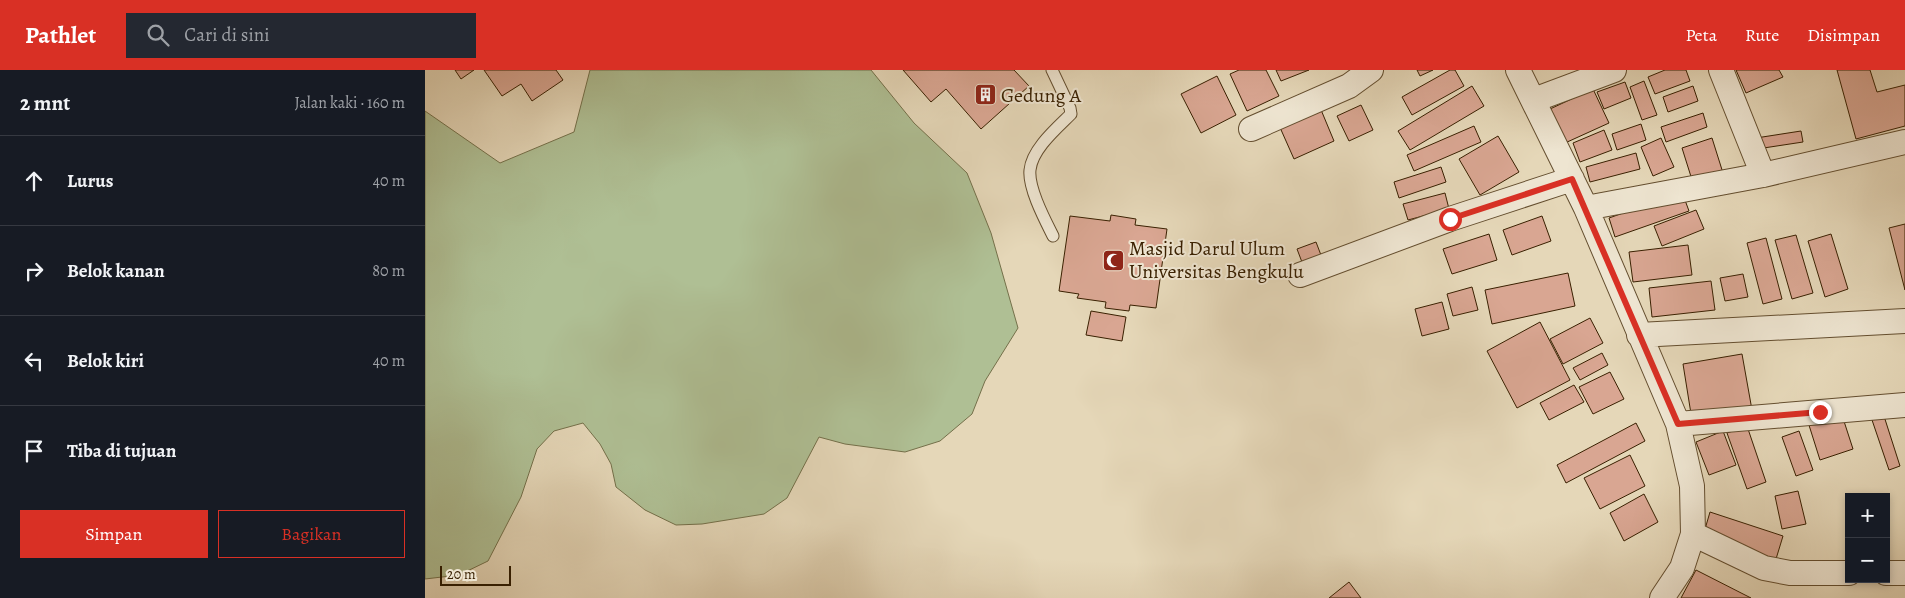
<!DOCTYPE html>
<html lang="id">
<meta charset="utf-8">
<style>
body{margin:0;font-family:Alegreya,serif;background:#242831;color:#f1f3f6}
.controls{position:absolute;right:15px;bottom:15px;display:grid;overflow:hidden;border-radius:0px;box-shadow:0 2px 8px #0003}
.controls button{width:45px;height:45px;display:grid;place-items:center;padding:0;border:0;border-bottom:1px solid #363941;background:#171b24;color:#f1f3f6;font:25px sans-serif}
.scale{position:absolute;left:15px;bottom:12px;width:71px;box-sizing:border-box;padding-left:5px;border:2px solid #392001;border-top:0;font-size:14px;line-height:18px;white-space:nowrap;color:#392001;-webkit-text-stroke:4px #eee5d1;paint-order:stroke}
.stop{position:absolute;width:15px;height:15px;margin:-11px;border:4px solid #d93025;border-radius:50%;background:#fff}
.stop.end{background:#d93025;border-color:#fff;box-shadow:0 1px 5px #0008}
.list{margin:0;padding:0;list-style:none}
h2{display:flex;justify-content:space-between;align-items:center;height:65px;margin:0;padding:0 20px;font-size:21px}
h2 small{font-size:16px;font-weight:400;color:#9ea1a6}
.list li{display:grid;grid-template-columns:32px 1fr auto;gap:15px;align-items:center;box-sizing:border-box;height:90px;padding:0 20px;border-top:1px solid #363941}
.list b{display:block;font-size:19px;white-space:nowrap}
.list em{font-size:16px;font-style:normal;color:#9ea1a6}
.actions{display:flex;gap:10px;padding:15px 20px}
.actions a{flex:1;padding:11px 0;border:1px solid #d93025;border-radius:0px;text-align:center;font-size:18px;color:#d93025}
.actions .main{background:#d93025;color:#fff}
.icon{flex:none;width:28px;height:28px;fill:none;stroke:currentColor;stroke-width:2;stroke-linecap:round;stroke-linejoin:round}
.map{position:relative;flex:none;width:1480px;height:528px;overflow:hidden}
header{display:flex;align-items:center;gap:30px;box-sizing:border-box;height:70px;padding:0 25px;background:#d93025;color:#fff}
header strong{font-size:24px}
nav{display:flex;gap:28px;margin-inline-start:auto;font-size:18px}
.search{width:350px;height:45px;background:#242831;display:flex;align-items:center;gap:12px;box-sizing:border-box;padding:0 18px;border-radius:0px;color:#9ea1a6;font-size:19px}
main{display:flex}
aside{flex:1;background:#171b24}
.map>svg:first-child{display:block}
.green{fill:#afbf94;stroke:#74704a}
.building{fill:#d9a692;stroke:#392001}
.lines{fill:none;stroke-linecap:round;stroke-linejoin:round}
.service-casing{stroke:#644e2f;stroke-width:13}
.minor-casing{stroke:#644e2f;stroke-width:26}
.service{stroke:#eee5d1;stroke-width:11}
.minor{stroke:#eee5d1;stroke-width:24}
.route{stroke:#d93025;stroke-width:6}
.labels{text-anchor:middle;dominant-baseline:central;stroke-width:4;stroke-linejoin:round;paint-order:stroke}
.poi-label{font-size:20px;fill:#392001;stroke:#eee5d1;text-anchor:start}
</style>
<header>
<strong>Pathlet</strong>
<div class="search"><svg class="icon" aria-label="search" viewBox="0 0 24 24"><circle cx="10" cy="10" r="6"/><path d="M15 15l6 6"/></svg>Cari di sini</div>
<nav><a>Peta</a><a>Rute</a><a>Disimpan</a></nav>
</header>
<main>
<aside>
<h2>2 mnt<small>Jalan kaki · 160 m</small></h2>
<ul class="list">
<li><svg class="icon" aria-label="ahead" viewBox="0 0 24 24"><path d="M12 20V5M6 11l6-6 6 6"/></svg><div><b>Lurus</b></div><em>40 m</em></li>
<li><svg class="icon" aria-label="right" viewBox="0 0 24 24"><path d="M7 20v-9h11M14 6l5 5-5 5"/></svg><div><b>Belok kanan</b></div><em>80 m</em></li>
<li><svg class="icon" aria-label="left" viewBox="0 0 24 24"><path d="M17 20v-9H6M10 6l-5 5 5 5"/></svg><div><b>Belok kiri</b></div><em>40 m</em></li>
<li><svg class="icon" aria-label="arrive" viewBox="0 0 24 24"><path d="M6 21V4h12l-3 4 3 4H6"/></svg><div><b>Tiba di tujuan</b></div></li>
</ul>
<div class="actions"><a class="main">Simpan</a><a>Bagikan</a></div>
</aside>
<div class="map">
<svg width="1480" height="528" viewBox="0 0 1480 528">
<rect width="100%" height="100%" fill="#e5d7b8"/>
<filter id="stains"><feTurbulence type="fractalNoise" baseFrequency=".004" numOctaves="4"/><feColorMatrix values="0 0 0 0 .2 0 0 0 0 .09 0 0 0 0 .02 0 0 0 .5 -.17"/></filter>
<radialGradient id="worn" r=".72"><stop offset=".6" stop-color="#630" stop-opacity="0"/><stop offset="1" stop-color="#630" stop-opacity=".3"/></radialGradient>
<path class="green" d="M165 0H446L489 53 542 103 566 163 593 258 560 311 547 344 515 371 480 382 420 374 394 367 362 428 339 444 277 454 251 455 220 440 191 417 186 394 175 374 158 353 129 361 112 379 96 427 63 491 34 505 0 509V41L75 93 149 62Z"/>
<path class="building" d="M30 0H49L36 9Z
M59 0H131L138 10 107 31 96 14 77 26Z
M478 0H589L604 16 556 59 521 19 506 32Z
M814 0H841L854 26 822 41 805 4Z
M851 0H884L856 11Z
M992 0H1008L995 6Z
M1025 0H1030L1039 16 987 45 977 27Z
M1240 0H1261L1265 11 1230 24 1223 7Z
M1311 0H1354L1358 7 1321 23Z
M1412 0H1445L1452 22 1480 15V56L1431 69Z
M792 6 811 45 776 63 756 24Z
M1219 11 1232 45 1217 50 1205 17Z
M1200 12 1206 28 1179 39 1172 22Z
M1047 16 1059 36 985 80 973 61Z
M1268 16 1273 31 1243 42 1238 27Z
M1168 19 1184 53 1140 73 1125 39Z
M894 35 909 71 869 89 853 53Z
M936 35 948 60 924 71 912 46Z
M1278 43 1282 57 1241 72 1236 57Z
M1216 54 1221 70 1192 80 1187 64Z
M1049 56 1056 72 989 101 982 85Z
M1179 60 1187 80 1155 92 1148 73Z
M1376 61 1378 72 1332 79 1331 68Z
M1073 66 1094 102 1055 125 1034 89Z
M1236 68 1249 97 1228 106 1216 77Z
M1287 68 1298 103 1268 113 1257 78Z
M1211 83 1215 99 1165 112 1161 97Z
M1016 97 1021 112 974 128 969 112Z
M1257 122 1264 141 1190 167 1184 148Z
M1020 123 1024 139 983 150 978 134Z
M1271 140 1279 159 1237 176 1229 156Z
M686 145 711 149 710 155 742 159 731 238 705 235 704 241 680 238 681 232 652 228 654 224 634 221 645 146 685 151Z
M1117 146 1126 171 1087 185 1078 160Z
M1480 154V220L1464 158Z
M1064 164 1072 190 1027 204 1018 179Z
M1406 164 1423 219 1400 227 1383 171Z
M1371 165 1388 223 1367 229 1350 170Z
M1341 168 1357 229 1338 234 1322 173Z
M891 172 899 193 880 200 872 179Z
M1263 175 1267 205 1208 212 1204 182Z
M1143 203 1150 236 1067 254 1060 220Z
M1318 204 1323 227 1300 231 1295 208Z
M1286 211 1290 240 1227 247 1224 218Z
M1047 217 1053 240 1028 246 1022 224Z
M1017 232 1024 259 997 266 990 239Z
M666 241 701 247 697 271 661 265Z
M1165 248 1178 273 1138 294 1125 269Z
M1115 252 1145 310 1092 338 1062 281Z
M1177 283 1183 295 1155 310 1148 298Z
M1317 284 1327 340 1267 350 1258 294Z
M1185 302 1199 329 1168 344 1154 317Z
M1149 315 1159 332 1124 350 1115 333Z
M1416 342 1428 379 1395 390 1383 352Z
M1458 343 1475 396 1464 400 1446 347Z
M1211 353 1220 371 1141 413 1132 395Z
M1322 356 1341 412 1322 419 1302 363Z
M1298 361 1311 395 1284 405 1271 372Z
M1374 361 1388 400 1371 406 1357 367Z
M1205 385 1220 416 1175 439 1159 408Z
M1373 421 1381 454 1357 459 1350 426Z
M1219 424 1233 452 1199 471 1185 443Z
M1285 442 1358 466 1351 489 1278 466Z
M1271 500 1326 528H1256Z
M924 512 936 528H904Z"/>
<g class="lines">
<defs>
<path id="service" d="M627 0 645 38 646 44C632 58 607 79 605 100 603 118 620 150 628 166"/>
<path id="minor" d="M1093 0 1161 138 1253 354 1267 416 1268 464 1257 498 1237 528
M1296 0 1338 105
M1109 30 1189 0
M826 59 924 16 946 0
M1161 138 1338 105 1480 72
M875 205 1025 149 1147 109
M1214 265 1480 251
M1253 354 1480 335
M1268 464 1339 498 1365 503H1424
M1461 503H1480"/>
</defs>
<use href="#service" class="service-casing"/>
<use href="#minor" class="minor-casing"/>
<use href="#service" class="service"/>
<use href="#minor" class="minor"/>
</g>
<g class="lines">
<path class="route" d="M1025 149 1147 109 1253 354 1395 342"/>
</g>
<defs>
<symbol id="building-square" viewBox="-11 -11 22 22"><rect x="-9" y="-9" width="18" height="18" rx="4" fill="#8f2418" stroke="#eee5d1"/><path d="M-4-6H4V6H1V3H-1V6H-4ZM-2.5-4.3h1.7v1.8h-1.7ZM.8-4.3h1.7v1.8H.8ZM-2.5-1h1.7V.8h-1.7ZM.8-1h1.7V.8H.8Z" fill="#fff"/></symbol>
<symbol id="mosque-square" viewBox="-11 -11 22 22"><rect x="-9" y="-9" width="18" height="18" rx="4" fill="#8f2418" stroke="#eee5d1"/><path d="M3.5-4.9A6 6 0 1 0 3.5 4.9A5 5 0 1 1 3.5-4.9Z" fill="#fff"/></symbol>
</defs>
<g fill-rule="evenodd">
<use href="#building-square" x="548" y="12" width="25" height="25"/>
<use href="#mosque-square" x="676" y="178" width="25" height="25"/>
</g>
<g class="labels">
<g class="poi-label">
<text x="576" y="25">Gedung A</text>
<text x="704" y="178">Masjid Darul Ulum<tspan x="704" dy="23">Universitas Bengkulu</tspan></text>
</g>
</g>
<rect width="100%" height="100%" filter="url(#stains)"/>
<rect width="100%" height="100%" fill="url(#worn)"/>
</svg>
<div class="controls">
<button>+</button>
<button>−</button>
</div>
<div class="scale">20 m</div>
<div class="stop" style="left:1025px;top:149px"></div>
<div class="stop end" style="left:1395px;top:342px"></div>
</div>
</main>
